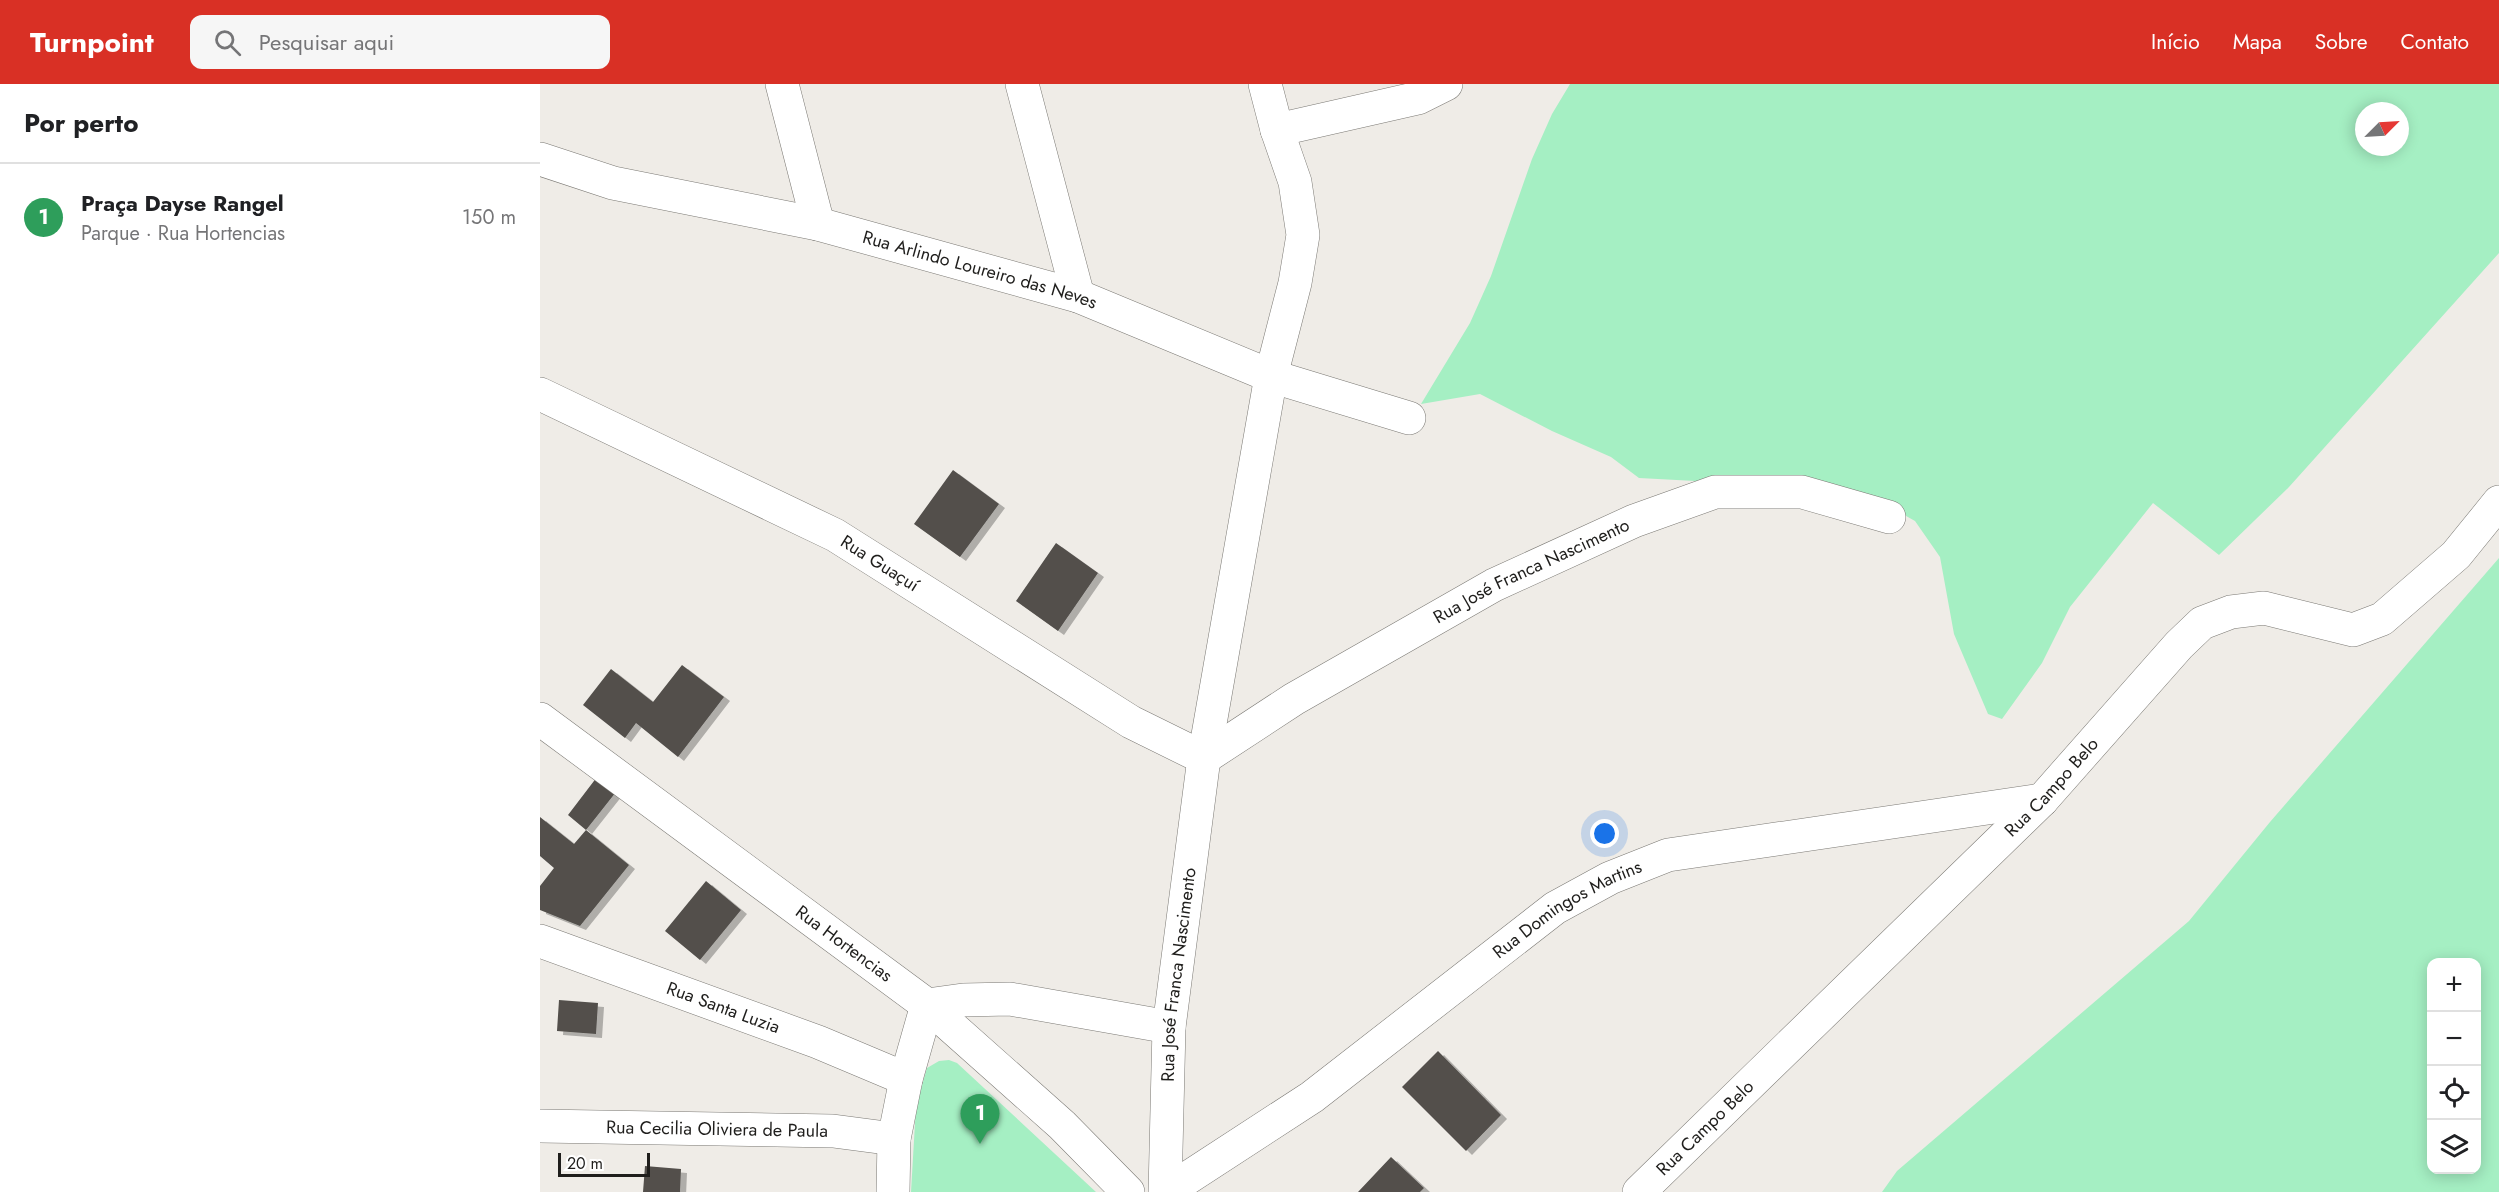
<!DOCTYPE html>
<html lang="pt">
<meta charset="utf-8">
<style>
body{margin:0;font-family:Jost,sans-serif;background:#f6f6f6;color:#202124}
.controls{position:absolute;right:18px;bottom:18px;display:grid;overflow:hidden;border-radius:12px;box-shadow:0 3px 15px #0003}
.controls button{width:54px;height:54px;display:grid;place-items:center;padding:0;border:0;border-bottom:2px solid #e0e0e0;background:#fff;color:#202124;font:30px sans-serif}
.compass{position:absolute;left:1815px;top:18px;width:54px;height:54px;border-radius:50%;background:#fff;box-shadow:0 3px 15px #0003;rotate:66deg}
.scale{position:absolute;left:18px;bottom:15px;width:92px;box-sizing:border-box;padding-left:6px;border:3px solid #1f1e1c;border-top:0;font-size:16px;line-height:21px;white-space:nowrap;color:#1f1e1c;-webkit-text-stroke:4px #fff;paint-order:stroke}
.you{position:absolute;left:1065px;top:750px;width:21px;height:21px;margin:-15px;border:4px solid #fff;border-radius:50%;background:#1a73e8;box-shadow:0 0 0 9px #1a73e833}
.badge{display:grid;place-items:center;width:39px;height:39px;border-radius:50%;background:#d93025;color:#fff;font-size:20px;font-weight:700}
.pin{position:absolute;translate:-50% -50px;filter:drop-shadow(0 2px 3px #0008)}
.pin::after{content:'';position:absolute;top:32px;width:21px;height:18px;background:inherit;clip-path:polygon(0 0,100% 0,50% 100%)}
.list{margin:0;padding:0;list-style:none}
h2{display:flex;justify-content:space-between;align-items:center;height:78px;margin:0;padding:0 24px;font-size:26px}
h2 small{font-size:20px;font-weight:400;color:#757577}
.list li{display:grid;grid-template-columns:39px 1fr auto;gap:18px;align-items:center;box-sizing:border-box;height:108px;padding:0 24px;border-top:2px solid #e0e0e0}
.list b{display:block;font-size:22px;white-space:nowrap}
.list p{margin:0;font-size:20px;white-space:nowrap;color:#757577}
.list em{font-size:20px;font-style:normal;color:#757577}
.icon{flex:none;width:33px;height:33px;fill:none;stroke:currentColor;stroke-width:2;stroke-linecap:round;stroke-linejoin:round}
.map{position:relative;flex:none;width:1959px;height:1108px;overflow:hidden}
header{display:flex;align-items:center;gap:36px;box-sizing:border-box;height:84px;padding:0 30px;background:#d93025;color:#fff}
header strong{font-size:28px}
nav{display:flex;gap:33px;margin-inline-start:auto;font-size:21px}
.search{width:420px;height:54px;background:#f6f6f6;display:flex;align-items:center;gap:15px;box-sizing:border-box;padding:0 21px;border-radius:12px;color:#757577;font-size:22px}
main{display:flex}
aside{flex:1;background:#fff}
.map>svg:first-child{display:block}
.green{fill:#a5efc3;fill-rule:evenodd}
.building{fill:#524f4b;filter:url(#shadow)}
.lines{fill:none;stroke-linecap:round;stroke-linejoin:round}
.minor-casing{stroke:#7b7974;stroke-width:34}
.minor{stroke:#fff;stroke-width:33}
.labels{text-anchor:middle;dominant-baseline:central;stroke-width:6;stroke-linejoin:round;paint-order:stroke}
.street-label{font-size:18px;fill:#1f1e1c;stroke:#fff}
</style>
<header>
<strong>Turnpoint</strong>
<div class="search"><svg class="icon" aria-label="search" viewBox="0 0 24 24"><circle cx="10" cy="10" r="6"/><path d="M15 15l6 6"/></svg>Pesquisar aqui</div>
<nav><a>Início</a><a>Mapa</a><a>Sobre</a><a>Contato</a></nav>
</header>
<main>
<aside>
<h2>Por perto<small></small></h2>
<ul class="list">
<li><span class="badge" style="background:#2e9e5b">1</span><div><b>Praça Dayse Rangel</b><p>Parque · Rua Hortencias</p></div><em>150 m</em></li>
</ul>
</aside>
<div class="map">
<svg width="1959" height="1108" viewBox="0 0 1959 1108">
<defs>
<filter id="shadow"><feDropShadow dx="6" dy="4" stdDeviation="0" flood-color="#0004"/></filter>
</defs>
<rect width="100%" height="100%" fill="#efece7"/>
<path class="green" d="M1030 0H1959V169L1749 403 1679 471 1613 419 1530 523 1502 579 1462 635 1448 630 1414 550 1400 473 1375 437 1334 414 1269 403 1099 394 1071 373 1012 347 940 310 881 320 930 239 951 192 992 75 1012 30ZM1824 27H1860V63H1824Z
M1959 474V1108H1342L1357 1087 1649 837 1730 738ZM1936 878V1086H1892V878Z
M409 976 417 979 556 1108H371L376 1022 387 984 399 977Z"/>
<path class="building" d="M413 386 459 420 420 473 374 440Z
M516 459 558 489 518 547 476 517Z
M142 581 184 613 138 673 96 639 85 654 43 621 71 585 113 618Z
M57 693 76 708 46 746 28 731Z
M0 733 34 760 46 746 89 781 40 842 0 826V802L14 784 0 772Z
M166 797 201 826 160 876 125 847Z
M19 916 58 919 56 950 17 947Z
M898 967 961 1031 926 1067 862 1003Z
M851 1073 884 1104 880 1108H818Z
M105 1082 141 1085 140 1108H103Z"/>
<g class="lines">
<defs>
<g id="minor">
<path d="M242 0 278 140"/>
<path d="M482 0 538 212"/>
<path d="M737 46 878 14 906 0"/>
<path id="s1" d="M0 75 73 99 278 140 538 212 731 292 869 334"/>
<path id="s2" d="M0 310 295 451 591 638 664 674 754 615 954 501 1094 437 1175 408H1262L1349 433"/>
<path id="s3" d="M0 635 387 921 522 1041 588 1108"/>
<path id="s4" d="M0 857 278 958 366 995"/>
<path id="s5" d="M0 1042 293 1047 354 1055"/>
<path d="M353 1108 354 1055 366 995 387 921 423 916 470 915 629 943"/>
<path id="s6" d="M625 1108 629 943 664 674 731 292 755 199 763 151 755 98 737 46 725 0"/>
<path id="s7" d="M626 1108 772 1013 1015 824 1070 794 1128 771 1502 716"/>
<path id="s8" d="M1099 1108 1502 716 1639 561 1662 539 1691 528 1724 524 1813 546 1842 535 1916 471 1959 418"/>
</g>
</defs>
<use href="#minor" class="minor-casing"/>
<use href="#minor" class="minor"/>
</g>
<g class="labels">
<g class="street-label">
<text stroke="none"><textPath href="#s1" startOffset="454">Rua Arlindo Loureiro das Neves</textPath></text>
<text stroke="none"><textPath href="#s2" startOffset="380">Rua Guaçuí</textPath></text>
<text stroke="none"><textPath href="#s2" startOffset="1136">Rua José Franca Nascimento</textPath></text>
<text stroke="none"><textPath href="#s8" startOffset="578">Rua Campo Belo</textPath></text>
<text stroke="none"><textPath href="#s7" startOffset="492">Rua Domingos Martins</textPath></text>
<text stroke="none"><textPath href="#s3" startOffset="378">Rua Hortencias</textPath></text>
<text stroke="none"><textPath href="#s6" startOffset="218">Rua José Franca Nascimento</textPath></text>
<text stroke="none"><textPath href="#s4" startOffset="195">Rua Santa Luzia</textPath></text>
<text stroke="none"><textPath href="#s8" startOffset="92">Rua Campo Belo</textPath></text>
<text stroke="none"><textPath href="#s5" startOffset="177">Rua Cecilia Oliviera de Paula</textPath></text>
</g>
</g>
</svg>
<div class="controls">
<button>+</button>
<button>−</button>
<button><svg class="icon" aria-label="locate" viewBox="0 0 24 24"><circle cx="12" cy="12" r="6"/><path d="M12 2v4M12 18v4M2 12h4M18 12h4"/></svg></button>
<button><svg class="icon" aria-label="layers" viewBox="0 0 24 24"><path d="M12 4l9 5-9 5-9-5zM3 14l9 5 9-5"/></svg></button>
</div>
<svg class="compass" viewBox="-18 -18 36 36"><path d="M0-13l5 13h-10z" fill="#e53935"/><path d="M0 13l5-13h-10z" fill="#757577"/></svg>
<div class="scale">20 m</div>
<div class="you"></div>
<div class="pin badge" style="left:440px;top:1060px;background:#2e9e5b">1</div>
</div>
</main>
